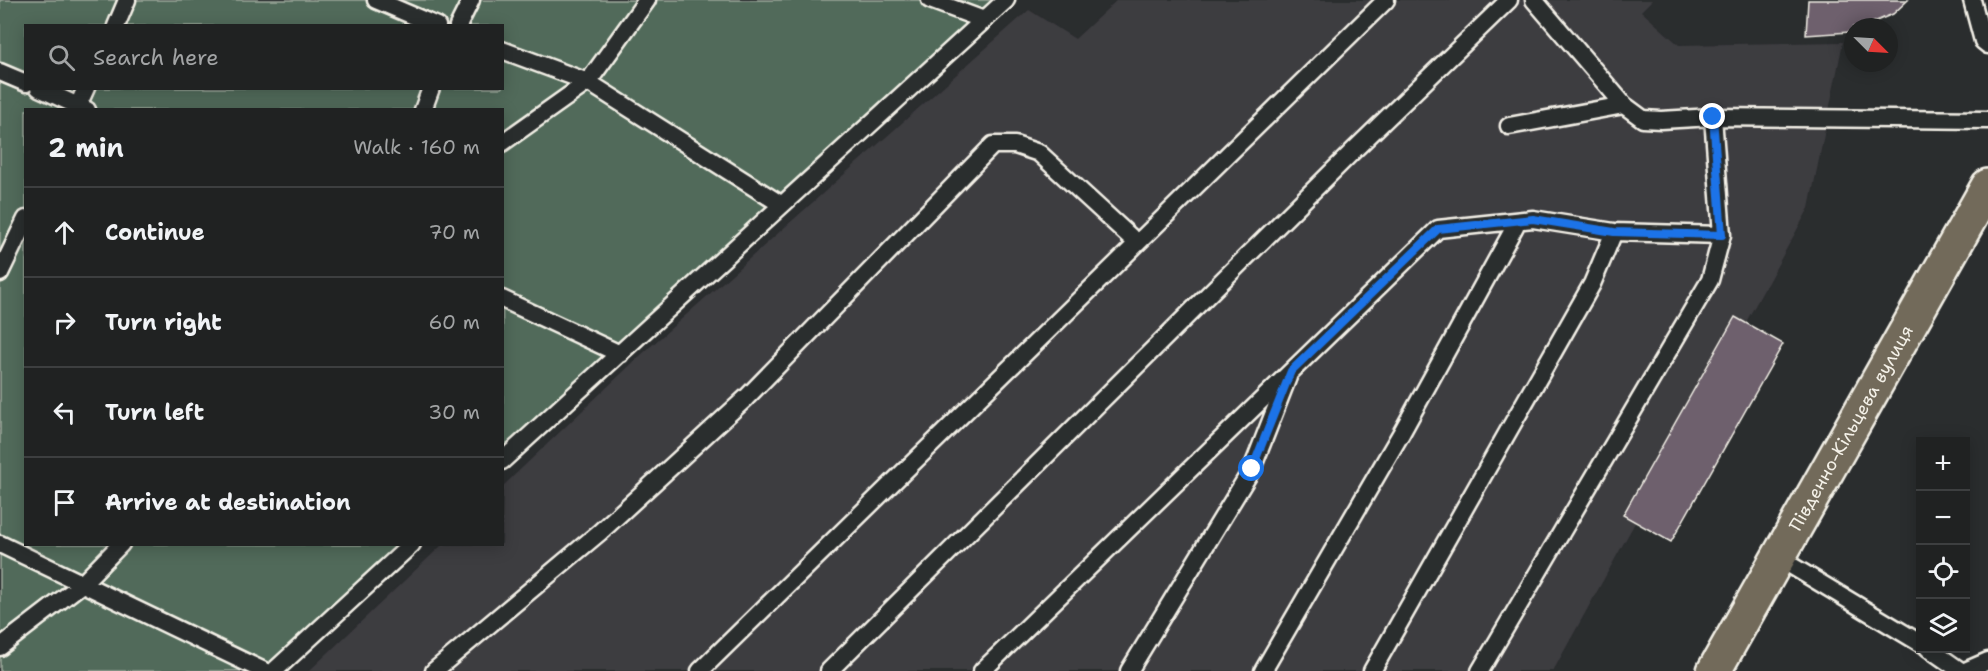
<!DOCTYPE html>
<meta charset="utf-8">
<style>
body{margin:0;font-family:"Shantell Sans",sans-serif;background:#282a2a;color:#f1f3f6}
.controls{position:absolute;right:18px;bottom:18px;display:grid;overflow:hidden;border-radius:0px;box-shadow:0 3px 15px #0003}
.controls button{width:54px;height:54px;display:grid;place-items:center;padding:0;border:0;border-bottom:2px solid #3d3f40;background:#202222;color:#f1f3f6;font:30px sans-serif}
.compass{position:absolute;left:1844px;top:18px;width:54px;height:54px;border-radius:50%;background:#202222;box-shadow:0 3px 15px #0003;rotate:114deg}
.stop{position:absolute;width:18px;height:18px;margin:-14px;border:4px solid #1a73e8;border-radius:50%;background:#fff}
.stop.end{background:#1a73e8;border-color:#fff;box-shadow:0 2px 6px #0008}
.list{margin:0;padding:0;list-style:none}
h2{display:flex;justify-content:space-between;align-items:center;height:78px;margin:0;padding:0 24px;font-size:26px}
h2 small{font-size:20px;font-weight:400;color:#a2a4a5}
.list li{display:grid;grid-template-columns:39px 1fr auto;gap:18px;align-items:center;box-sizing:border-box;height:90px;padding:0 24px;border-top:2px solid #3d3f40}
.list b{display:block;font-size:22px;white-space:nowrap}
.list em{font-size:20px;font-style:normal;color:#a2a4a5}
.icon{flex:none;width:33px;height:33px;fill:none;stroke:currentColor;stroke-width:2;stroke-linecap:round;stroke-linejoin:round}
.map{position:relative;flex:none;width:1988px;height:671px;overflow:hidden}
.search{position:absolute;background:#202222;box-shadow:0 3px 15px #0003;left:24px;top:24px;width:480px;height:66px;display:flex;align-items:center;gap:15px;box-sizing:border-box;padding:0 21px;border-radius:0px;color:#a2a4a5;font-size:22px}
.panel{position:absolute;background:#202222;box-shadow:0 3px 15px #0003;left:24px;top:108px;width:480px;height:438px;border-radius:0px}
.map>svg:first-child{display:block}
.built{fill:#3e3c41}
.green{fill:#516b5a;stroke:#a2aea1;stroke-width:1.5;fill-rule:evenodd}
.building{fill:#6e606d;stroke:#f4f1e8;stroke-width:1.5}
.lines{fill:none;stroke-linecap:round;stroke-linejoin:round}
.lane-casing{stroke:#f4f1e8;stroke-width:21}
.primary-casing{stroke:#f4f1e8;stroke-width:38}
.lane{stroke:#2a2d2e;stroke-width:16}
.primary{stroke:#726b5a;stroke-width:33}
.route{stroke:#1a73e8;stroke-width:8}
.labels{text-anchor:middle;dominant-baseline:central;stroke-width:6;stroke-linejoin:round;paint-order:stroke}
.street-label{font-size:18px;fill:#f4f1e8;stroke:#2a2d2e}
</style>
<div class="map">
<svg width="1988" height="671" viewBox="0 0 1988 671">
<rect width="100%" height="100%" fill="#2a2d2e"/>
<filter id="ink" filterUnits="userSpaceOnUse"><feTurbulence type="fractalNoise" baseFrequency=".0167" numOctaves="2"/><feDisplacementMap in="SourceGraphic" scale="12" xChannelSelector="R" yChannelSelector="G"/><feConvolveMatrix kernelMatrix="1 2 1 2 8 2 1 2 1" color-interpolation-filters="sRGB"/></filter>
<g filter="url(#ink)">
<path class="built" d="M1117 0H1652L1641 11 1679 45 1843 42 1809 208 1553 671H309L442 545 502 544 503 486 641 355 1029 10 1075 39Z"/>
<path class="green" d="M0 0H999L503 467 502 110H26V544L420 545 285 671H0ZM26 26H502V88H26Z"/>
<path class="building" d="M1808 0H1908L1893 14 1862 27H1853L1850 32 1806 35Z
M1735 317 1783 344 1671 542 1623 515Z"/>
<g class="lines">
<defs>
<path id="lane" d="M376 0 437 26
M930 0 984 20
M1534 0 1624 105 1643 119 1661 120 1713 117 1988 120
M1972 0 1983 41 1988 45
M116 26 127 0
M458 26 471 0
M502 50 588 82 782 205
M0 72 26 83
M39 88 87 110
M76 110 86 88
M423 110 431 88
M1509 126 1624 105
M502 143 588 82 647 0
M0 273 26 219
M502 299 620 354
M502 461 1006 0
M0 544 264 671
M1777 557 1920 643
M0 647 82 584 121 544
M1928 648 1961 671
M274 671 412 544
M434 671 600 532 746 398 993 145H1015L1039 153 1137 243
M700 671 1386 0
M829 671 1354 150 1509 0
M982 671 1438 229 1533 219 1614 232 1722 235
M1129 671 1252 469 1288 377
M1263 671 1402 432 1518 221
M1372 671 1592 284 1614 232
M1480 671 1710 280 1722 235 1713 117
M1965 671 1988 661"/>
<g id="primary">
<path id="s1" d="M1714 671 1988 186"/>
</g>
</defs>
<use href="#lane" class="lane-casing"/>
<use href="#primary" class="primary-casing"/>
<use href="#lane" class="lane"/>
<use href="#primary" class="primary"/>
</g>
</g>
<g class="lines" filter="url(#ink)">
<path class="route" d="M1252 469 1291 371 1438 229 1533 219 1614 232 1722 235 1713 117"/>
</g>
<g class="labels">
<g class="street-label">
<text stroke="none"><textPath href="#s1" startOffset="279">Південно-Кільцева вулиця</textPath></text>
</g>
</g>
</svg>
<div class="controls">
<button>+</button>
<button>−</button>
<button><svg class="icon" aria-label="locate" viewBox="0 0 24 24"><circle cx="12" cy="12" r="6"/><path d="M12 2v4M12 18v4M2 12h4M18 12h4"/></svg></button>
<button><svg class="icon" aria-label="layers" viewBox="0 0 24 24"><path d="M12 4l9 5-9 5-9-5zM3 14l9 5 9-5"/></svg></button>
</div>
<svg class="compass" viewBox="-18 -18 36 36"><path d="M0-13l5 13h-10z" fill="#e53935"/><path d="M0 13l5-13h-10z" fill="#a2a4a5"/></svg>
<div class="stop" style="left:1252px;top:469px"></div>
<div class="stop end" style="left:1713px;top:117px"></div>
<div class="search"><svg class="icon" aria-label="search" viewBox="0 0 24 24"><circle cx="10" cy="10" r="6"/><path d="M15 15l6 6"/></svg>Search here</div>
<section class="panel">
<h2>2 min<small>Walk · 160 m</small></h2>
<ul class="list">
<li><svg class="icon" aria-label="ahead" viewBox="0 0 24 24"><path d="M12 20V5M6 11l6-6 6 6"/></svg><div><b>Continue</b></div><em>70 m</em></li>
<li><svg class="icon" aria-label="right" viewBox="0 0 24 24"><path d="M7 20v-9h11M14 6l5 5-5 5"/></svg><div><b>Turn right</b></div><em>60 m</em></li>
<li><svg class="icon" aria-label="left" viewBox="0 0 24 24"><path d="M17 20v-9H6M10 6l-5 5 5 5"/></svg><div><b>Turn left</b></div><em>30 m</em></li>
<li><svg class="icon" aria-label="arrive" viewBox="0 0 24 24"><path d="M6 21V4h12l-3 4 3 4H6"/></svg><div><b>Arrive at destination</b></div></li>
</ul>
</section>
</div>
